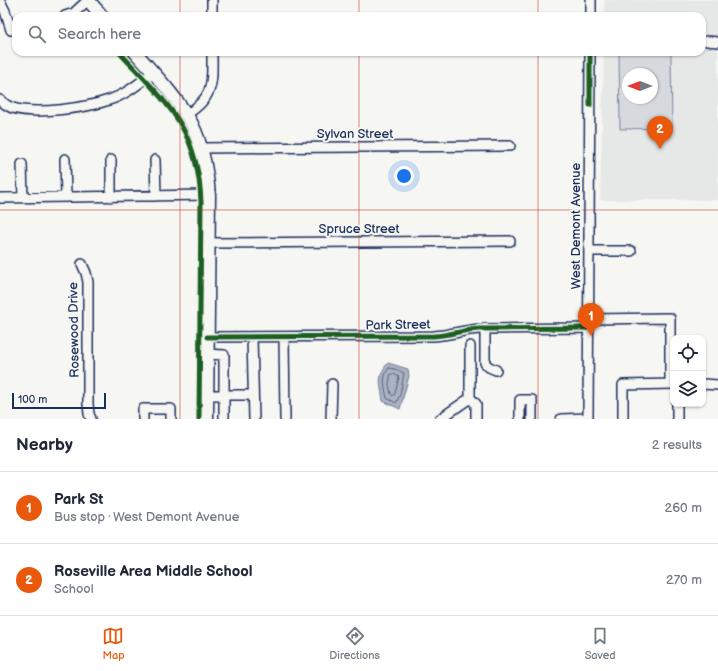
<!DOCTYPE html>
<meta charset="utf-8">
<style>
body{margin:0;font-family:"Balsamiq Sans",sans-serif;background:#f2f2f3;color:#1f2937}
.controls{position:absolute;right:12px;bottom:12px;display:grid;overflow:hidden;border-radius:8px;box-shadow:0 1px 3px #0004}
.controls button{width:36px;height:36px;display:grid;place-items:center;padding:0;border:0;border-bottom:1px solid #e0e1e3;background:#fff;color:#1f2937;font:20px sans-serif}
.compass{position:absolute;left:622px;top:68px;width:36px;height:36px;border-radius:50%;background:#fff;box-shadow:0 1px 3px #0004;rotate:270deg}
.scale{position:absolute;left:12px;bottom:10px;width:94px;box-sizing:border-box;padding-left:4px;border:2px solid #1b2f5e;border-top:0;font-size:11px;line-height:14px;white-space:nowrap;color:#1b2f5e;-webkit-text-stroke:3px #f6f6f2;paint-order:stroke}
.you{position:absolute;left:404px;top:176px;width:14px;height:14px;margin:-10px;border:3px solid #fff;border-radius:50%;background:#1a73e8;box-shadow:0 0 0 6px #1a73e833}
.badge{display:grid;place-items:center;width:26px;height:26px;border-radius:50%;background:#ea580c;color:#fff;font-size:13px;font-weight:700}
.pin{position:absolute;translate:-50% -33px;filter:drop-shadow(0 1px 2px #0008)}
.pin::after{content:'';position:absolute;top:21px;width:14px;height:12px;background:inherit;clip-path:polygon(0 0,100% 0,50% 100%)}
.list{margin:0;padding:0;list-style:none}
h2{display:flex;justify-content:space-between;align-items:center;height:52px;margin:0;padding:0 16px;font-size:17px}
h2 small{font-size:13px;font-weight:400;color:#747a83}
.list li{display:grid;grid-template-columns:26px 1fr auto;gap:12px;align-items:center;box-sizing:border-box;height:72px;padding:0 16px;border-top:1px solid #e0e1e3}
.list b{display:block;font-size:15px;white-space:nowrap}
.list p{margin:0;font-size:13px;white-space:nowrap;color:#747a83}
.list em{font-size:13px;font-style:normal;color:#747a83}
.icon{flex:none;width:22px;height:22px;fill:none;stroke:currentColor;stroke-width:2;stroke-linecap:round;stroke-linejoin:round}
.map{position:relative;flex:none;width:718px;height:419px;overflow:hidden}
.search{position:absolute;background:#fff;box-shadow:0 1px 3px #0004;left:12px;right:12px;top:12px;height:44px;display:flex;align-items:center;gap:10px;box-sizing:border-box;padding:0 14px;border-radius:12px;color:#747a83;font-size:15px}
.sheet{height:196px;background:#fff}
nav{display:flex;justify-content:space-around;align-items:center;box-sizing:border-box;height:56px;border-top:1px solid #e0e1e3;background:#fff;font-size:11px;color:#747a83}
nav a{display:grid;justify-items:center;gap:2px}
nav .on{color:#ea580c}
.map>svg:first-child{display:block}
.built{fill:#e6e7e7;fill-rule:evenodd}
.green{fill:#d6d9dd;stroke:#78849e;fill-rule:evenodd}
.water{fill:#abb2c0;stroke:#717e99}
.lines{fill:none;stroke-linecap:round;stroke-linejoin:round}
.shore{stroke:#556385;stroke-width:1}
.minor-casing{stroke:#1b2f5e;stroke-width:12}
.major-casing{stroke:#1b2f5e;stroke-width:15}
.minor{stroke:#f6f6f2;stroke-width:9}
.major{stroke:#f6f6f2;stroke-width:12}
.cycleway-casing{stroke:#f6f6f2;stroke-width:8}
.cycleway{stroke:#1b5e20;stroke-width:5}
.grid{fill:none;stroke:#c8321e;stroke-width:1;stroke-opacity:0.55}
.labels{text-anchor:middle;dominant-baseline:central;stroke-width:4;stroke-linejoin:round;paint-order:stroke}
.street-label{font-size:13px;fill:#1b2f5e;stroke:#f6f6f2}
</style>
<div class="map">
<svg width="718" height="419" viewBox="0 0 718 419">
<rect width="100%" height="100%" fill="#f6f6f2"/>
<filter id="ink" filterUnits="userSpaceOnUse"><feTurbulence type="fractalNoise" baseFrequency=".025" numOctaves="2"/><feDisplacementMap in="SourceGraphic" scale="8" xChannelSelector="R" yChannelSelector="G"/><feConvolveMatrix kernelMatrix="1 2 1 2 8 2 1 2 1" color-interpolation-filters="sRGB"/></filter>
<g filter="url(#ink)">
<path class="built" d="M605 0H718V200H600L604 52H702V16H604ZM628 74H652V98H628Z"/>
<path class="green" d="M619 52H671L672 128 620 129ZM628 74H652V98H628Z"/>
<path class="water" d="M388 363 408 369 409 376 400 409 383 401C381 385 376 377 388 363Z"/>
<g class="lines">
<path class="shore" d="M389 368 395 369 404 373 400 395 396 403 387 398C385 388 381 377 389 368Z
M391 374H394L399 377 395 394 393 396 391 394 389 385Z"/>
<defs>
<path id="minor" d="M0 1 5 11 11 30 16 29
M65 16 74 13 88 0
M212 16V0
M591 16V0
M707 41 718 42
M0 100C4 103 8 107 13 108 36 115 86 108 109 100 126 95 139 83 153 73
M186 115C215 96 212 84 212 52
M201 148 510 146
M65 159 66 197
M111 160V197
M155 160 156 196
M22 164 23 198
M0 198 209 195
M208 243 510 241
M589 251H631
M82 264 86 273 88 282V404L89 414 91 419
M589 319 670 318V384
M485 328V363L489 367 496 370
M207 337 434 336C450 335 464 330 479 329L588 328
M252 337 254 419
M284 337 285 419
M470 346V398L476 404V419
M207 354 224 355V419
M703 384 718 385
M207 395H253
M143 419V409H171V419
M331 419 332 384
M440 419 470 398
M520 419V400H532V419
M561 419 588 418
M588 419 590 52
M623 419V385L673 384
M677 419V404"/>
<path id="major" d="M88 0 102 16
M135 52C155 75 177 97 192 124 203 146 207 171 209 195L207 419"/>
</defs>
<use href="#minor" class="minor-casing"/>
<use href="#major" class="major-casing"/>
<use href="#minor" class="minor"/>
<use href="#major" class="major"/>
<defs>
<path id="cycleway" d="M119 52C140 75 166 99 181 125 194 148 200 176 201 202L199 419
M590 105V52
M207 337 434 336C450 335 464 330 479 329L588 328"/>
</defs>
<use href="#cycleway" class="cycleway-casing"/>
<use href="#cycleway" class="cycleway"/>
</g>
</g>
<path class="grid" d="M180 0V16M359 0V16M538 0V16M180 52V419M359 52V419M538 52V419M0 210H718"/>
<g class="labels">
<g class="street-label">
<text x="355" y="134">Sylvan Street</text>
<text transform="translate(576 226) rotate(-90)">West Demont Avenue</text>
<text x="359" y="229">Spruce Street</text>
<text transform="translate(398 325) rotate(-1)">Park Street</text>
<text transform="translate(74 330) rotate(-91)">Rosewood Drive</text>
</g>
</g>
</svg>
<div class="controls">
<button><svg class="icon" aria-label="locate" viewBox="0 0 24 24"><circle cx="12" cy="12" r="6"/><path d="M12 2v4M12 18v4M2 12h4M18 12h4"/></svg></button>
<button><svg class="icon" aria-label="layers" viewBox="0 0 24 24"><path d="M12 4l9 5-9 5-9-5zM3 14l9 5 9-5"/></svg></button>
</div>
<svg class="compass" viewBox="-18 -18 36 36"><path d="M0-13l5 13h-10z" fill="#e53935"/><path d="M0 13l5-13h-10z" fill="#747a83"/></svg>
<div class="scale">100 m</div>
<div class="you"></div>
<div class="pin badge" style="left:591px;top:336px">1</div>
<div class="pin badge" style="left:660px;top:149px">2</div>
<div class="search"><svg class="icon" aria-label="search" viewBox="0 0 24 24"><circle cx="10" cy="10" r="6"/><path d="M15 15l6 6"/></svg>Search here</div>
</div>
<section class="sheet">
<h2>Nearby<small>2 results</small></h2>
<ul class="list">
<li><span class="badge">1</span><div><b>Park St</b><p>Bus stop · West Demont Avenue</p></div><em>260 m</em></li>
<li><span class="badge">2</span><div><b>Roseville Area Middle School</b><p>School</p></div><em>270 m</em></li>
</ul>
</section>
<nav>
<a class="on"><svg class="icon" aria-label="map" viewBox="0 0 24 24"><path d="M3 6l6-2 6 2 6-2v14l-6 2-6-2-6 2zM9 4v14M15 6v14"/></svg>Map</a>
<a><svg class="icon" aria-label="directions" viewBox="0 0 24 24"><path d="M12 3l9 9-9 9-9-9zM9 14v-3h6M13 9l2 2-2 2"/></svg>Directions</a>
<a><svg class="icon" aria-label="saved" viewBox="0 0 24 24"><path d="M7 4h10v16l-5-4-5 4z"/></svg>Saved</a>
</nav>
